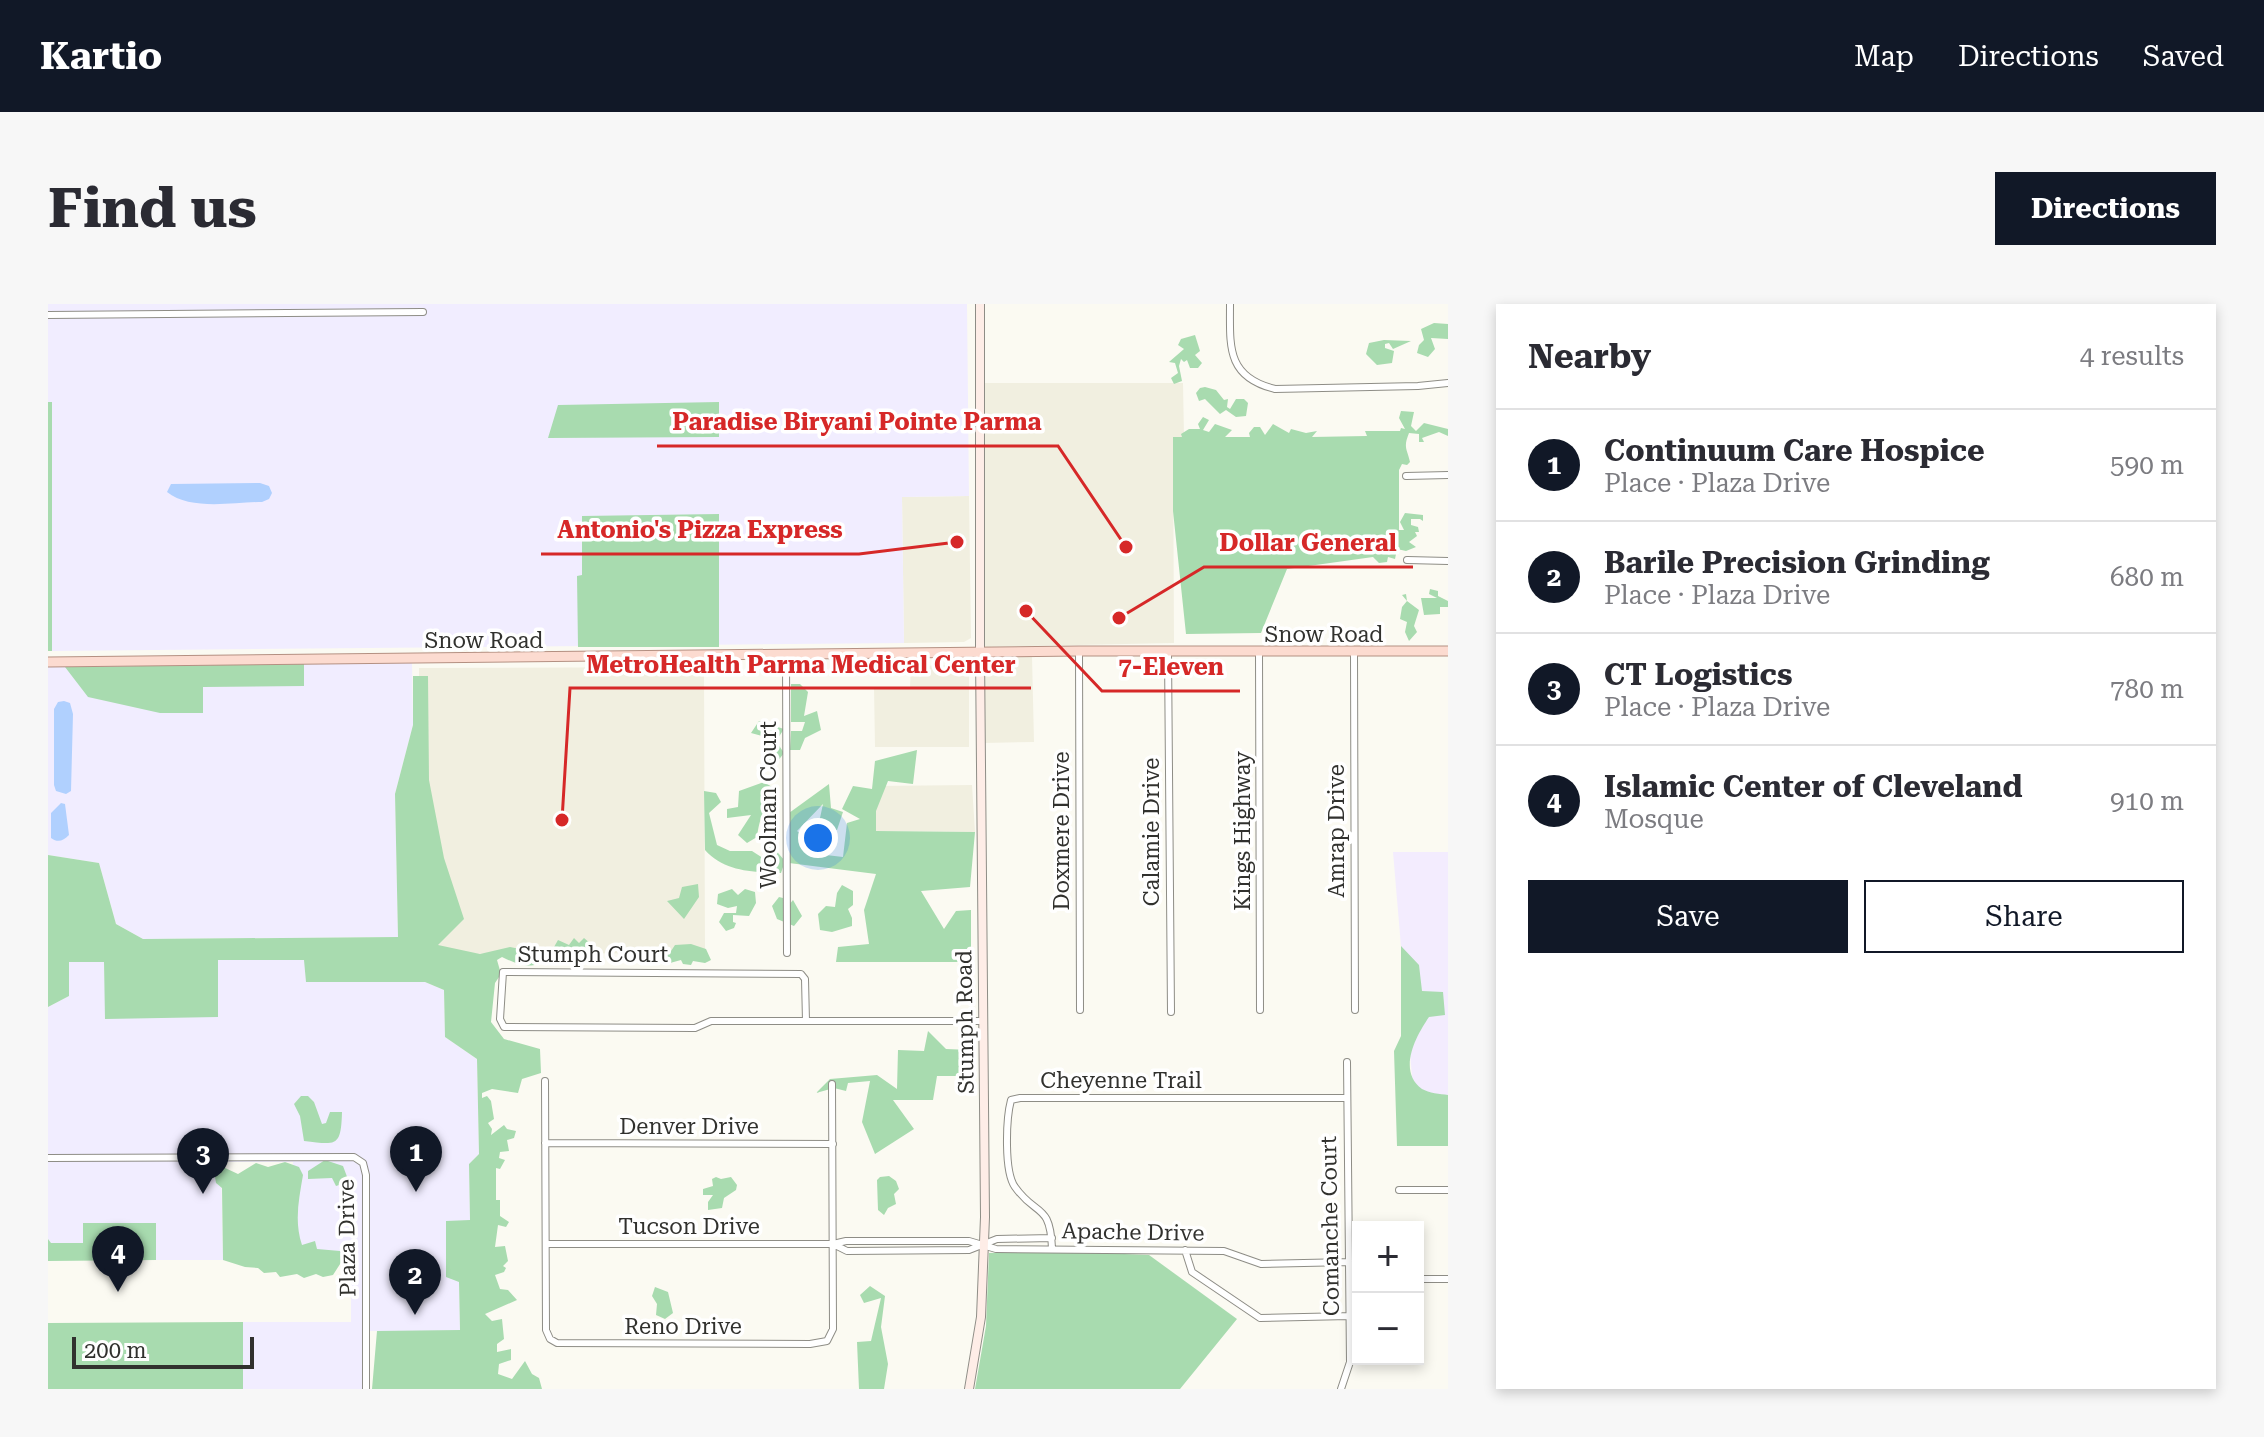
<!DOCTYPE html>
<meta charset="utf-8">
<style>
body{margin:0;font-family:"Roboto Serif",serif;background:#f7f7f7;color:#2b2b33}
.controls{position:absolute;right:24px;bottom:24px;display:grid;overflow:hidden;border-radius:0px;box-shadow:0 4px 12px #0003}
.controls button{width:72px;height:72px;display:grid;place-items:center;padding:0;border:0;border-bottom:2px solid #e1e1e2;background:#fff;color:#2b2b33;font:40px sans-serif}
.scale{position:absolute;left:24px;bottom:20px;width:182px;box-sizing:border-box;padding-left:8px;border:4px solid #31312e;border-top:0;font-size:22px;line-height:28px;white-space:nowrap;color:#31312e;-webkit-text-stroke:6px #fff;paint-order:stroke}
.you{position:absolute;left:770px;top:534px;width:28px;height:28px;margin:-20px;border:6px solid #fff;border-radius:50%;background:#1a73e8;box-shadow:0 0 0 12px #1a73e833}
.badge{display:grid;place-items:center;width:52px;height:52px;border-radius:50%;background:#111827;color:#fff;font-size:26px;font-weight:700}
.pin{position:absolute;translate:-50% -66px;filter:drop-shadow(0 2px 4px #0008)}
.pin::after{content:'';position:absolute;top:42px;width:28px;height:24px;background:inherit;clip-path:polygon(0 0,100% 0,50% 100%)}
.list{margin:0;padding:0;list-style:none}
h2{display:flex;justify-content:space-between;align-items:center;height:104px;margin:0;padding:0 32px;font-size:34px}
h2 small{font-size:26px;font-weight:400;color:#7c7c81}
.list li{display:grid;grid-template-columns:52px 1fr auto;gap:24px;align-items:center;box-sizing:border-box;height:112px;padding:0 32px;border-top:2px solid #e1e1e2}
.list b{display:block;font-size:30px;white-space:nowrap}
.list p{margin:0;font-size:26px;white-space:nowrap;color:#7c7c81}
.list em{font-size:26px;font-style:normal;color:#7c7c81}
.actions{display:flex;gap:16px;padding:24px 32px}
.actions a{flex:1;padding:18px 0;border:2px solid #111827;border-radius:0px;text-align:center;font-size:28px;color:#111827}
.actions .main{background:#111827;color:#fff}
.map{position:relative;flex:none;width:1400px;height:1085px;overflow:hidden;border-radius:0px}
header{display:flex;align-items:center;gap:48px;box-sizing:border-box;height:112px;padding:0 40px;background:#111827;color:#fff}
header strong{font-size:38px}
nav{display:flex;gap:44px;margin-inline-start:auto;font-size:28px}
.intro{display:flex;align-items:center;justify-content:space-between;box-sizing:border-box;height:192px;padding:0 48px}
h1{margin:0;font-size:56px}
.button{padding:20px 36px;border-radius:0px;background:#111827;color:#fff;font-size:28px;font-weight:700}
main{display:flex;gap:48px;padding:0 48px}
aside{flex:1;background:#fff;border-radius:0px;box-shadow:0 4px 12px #0003}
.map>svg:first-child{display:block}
.built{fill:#f1efe0}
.industrial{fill:#f1edff}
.education{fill:#f3ecfe}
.green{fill:#a8dbaf}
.water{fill:#b0d0fe}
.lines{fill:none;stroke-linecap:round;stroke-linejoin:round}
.minor-casing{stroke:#8e8d86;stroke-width:8}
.secondary-casing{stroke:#8e8d86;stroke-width:10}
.primary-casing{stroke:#b49082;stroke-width:11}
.minor{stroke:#fff;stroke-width:6}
.secondary{stroke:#feede7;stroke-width:8}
.primary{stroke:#fcdbd0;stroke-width:9}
.labels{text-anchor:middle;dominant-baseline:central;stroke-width:7;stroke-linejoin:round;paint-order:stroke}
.street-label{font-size:22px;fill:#31312e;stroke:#fff}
.leader{fill:none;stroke:#d62828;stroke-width:3}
.callout-dot{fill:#d62828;stroke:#fff;stroke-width:3}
.callout-label{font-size:24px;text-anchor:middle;font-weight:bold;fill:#d62828;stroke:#fff;stroke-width:7;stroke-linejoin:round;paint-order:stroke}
</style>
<header>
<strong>Kartio</strong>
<nav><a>Map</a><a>Directions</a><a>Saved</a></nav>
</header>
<div class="intro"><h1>Find us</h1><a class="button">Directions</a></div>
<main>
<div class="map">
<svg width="1400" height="1085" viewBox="0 0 1400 1085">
<rect width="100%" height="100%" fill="#fbfaf2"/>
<path class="built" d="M937 79H1135L1136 133 1125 134 1126 339 934 343Z
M921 192 923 334 916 338 856 339 854 193Z
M984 352 986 438 936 439 935 354Z
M914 361 921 366V443H827L826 383H862L863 362Z
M656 363 657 649 372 650 371 364Z
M924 481 927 528 828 527V482Z"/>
<path class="industrial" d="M0 0H919L921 192 854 193 856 339 4 347V98H0Z
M364 359 365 421 347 490 350 633 95 635 68 620 51 559 0 551V363Z
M170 656H257L258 678H377L396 686 397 733 429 755 431 850 421 860 422 917H398L411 978 412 1027H316V1085H195V1018H303V956H247L245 858H173L175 956H108L107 919H36V939H3L0 935V703L21 692V658H56L58 715Z"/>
<path class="education" d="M1345 548H1400V821L1368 819Z"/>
<path class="green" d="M1386 19 1400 20V35L1383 34 1387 45 1380 53 1369 49 1371 41 1376 36 1373 25Z
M1147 31 1152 47 1147 51 1154 59 1150 64H1142L1139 56 1136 58 1133 55 1131 62 1134 77 1126 80 1123 74 1130 69 1127 59 1121 58 1136 45 1130 41 1133 35Z
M1336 36 1363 37 1345 45 1341 39 1337 40V44L1346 47 1344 59 1329 61 1318 50 1321 39Z
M1157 83 1168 86 1176 96 1180 95 1179 103 1182 105 1188 95H1196L1200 99 1198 112 1188 113 1178 106 1172 110 1157 95 1151 97 1148 89 1152 84Z
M0 98H4V347H0Z
M671 98V133L500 134 510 101Z
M1353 107 1366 108 1363 122 1368 127 1376 119 1400 125V132L1391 128 1374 134 1376 138H1371V130L1361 129C1355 144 1359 144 1362 158L1359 161 1354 160 1351 166V226H1356L1352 218 1357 209 1375 211V217L1372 215H1363V221L1370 223 1371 228H1367L1369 232 1361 238 1368 243 1358 247 1349 245 1347 255 1340 253 1339 258 1331 259 1325 253 1239 265 1213 329 1138 330 1125 207V133H1134L1133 130 1141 125H1152L1150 120 1155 113 1161 116 1155 126 1161 128 1167 120 1184 126 1177 133H1202L1201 129 1206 123H1212L1217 131 1225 120 1241 129 1243 125 1258 129 1269 127 1264 133 1319 132 1317 127H1352L1353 124 1357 125 1351 114Z
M671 210V343H530L529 272 534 271V212Z
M1382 285 1390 287V292L1400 297V303H1392V310L1376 311 1373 294H1389L1381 290Z
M1358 290 1359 297 1371 306 1366 322 1369 328 1361 337 1357 328 1359 318 1352 315 1354 303 1359 297 1354 291Z
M256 360V382L155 383V409H112L40 393 17 363Z
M365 372H380L381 476 396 554 416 615 390 641 432 650 462 643 487 648 493 645 498 651H506V643L510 636 521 641 526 634 531 639 536 634 543 640 541 647 511 659 507 655 499 654C484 667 471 661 454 653L449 656 453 670 447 679 443 718 456 735 492 745 493 769 474 775 470 789 444 785 434 789V794L439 792 443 797 446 815 440 819 444 825 443 831 456 821 459 825 468 827 466 834 459 836 461 847 452 848 451 854 457 856 452 865 448 864V896H452V912L461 918 458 923 450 921 447 943 457 942 460 957 455 962 458 964 456 968 447 971 452 985 460 986 469 996 437 1010 444 1017 454 1015 456 1035 449 1040V1048L463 1045V1056L451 1060 450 1070 464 1075 477 1057 484 1070 491 1074 494 1085H324L329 1027 412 1026 411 978 398 973V917L422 916 421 860 431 850 429 755 397 733 396 686 377 678H258L256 656H170V713L57 715 56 658H21V692L0 703V551L51 559 68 620 95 635 350 633 347 490 365 421Z
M743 380H752L760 388 756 412 769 407 773 426 757 434 752 446H742L743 427H754L757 418H743Z
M711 417 736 425 728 437 736 449 726 462 717 457 722 434 703 429Z
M869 446 865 480 840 477 828 507V527L927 528 922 583 873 587 896 625 908 607 923 606V658H788L790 643 821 640 816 606 828 570 741 559V509L781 480 783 504 795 508 789 526 769 528 775 500 749 527 778 551 795 553 799 519 812 515 794 505 805 482 824 485 827 457Z
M716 478 729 486 730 497C714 501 711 519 709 533L699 539 690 531 703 511 679 514V505L690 503 691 487Z
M656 487 668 489 673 498 661 509 669 541 682 547H704L721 558 727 552 715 545 718 535 737 557 733 569C705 568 677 568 657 546Z
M650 580 651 593 636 615 619 597 631 594 634 583Z
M794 581 805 587V601L800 605 804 614V622L784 628 772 626 770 610 778 602 787 603 789 589Z
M684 585 690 591 697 585 707 588 708 599 701 612 685 611V618L688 619 686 624 678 627 671 618 676 609H688L689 602 680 604 669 600 670 590Z
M731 593 739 595 740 602 745 596 754 612 746 622 729 615 724 602Z
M643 640 658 645 663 656 657 659 645 657 643 661 635 660 633 656 622 659 608 652 610 644H618L621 650 627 641Z
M1353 642 1371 661 1374 687 1395 688 1397 711 1381 713C1368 732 1349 767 1374 785 1381 789 1392 790 1400 791V842H1349L1346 747 1353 732Z
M880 727 898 745 922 746V772H889L885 796H845L866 825 827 850 814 818 822 777 800 779 798 787 786 784 768 789 782 775 829 771 849 785 850 746 876 747Z
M253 792H260L266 798 274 820 278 819 282 808H294C293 843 289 841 256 837L252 812 246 800Z
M277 856 295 862 301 878 288 882 284 874 260 875V867Z
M237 858 251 863 255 871C251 895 246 917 254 941L267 937 269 945 292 947 294 957 285 971 275 973 268 970 256 974 249 970 232 973 228 968 216 969 210 964 197 963 175 956 174 884 168 879 166 867 175 863 190 870 208 859 220 863Z
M841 872 848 877 851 885 846 890 848 900 840 904 836 911 830 906 829 876 832 873Z
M668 873 673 875 683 873 689 881 688 886 676 894 674 904 660 906V898L665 891H655V885L665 882 664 875Z
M35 919H108V956L0 957V935L3 939H35Z
M1003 947 1101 951 1189 1015 1132 1085H927L938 1022 941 949Z
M822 982 837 992 833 1023 840 1060 836 1085H811L809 1038 823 1037 833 994 816 999 812 991Z
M607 983 620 988 625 1009 617 1015 608 1011 609 1000 604 992Z
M195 1018V1085H0V1019Z"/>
<path class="water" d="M212 179 221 182 224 189 221 195 214 198C186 198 142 207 119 188L123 180Z
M16 397 22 399 25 410 23 487 18 490 8 487 6 481V405L10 398Z
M13 499 17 500 21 531C15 537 10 539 3 534V509Z"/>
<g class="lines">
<defs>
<path id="minor" d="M1182 0C1182 42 1178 73 1227 85L1370 82 1400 79
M0 11 375 8
M1358 172 1400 171
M1359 256 1400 257
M1031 347 1032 706
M1120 348 1123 708
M1211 348 1212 706
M1306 349 1307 706
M738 352 739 649
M758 717 757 675 753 670 455 668 452 715 456 723 647 724 663 717H935
M497 777 498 1026 502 1035 509 1039 762 1040 779 1037 785 1025 784 780
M497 839 785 840
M0 854 306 853 315 859 318 871V1085
M1351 886H1400
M498 940H785L798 937H921L948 945 1176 947 1213 960 1301 958
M785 940 799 947 921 946 949 935 1004 934
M1004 944C1002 898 988 913 967 883 956 868 958 815 963 796L972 794H1299
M1137 946 1144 968 1212 1014 1301 1012
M1370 975H1400
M1293 1085 1302 1058 1299 758"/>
<path id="secondary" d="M921 1085 933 1013 937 913 932 349V0"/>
<path id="primary" d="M0 358 1031 347H1400"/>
</defs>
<use href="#minor" class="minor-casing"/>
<use href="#secondary" class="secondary-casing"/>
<use href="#primary" class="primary-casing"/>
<use href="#minor" class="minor"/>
<use href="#secondary" class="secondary"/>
<use href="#primary" class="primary"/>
</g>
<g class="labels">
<g class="street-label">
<text x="1276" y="330">Snow Road</text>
<text x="436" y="336">Snow Road</text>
<text transform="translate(720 501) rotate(-90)">Woolman Court</text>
<text transform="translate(1013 527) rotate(-90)">Doxmere Drive</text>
<text transform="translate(1194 527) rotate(-90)">Kings Highway</text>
<text transform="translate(1288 527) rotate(-90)">Amrap Drive</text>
<text transform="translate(1103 528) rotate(-90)">Calamie Drive</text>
<text x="545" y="650">Stumph Court</text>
<text transform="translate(917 718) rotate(-91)">Stumph Road</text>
<text x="1073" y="776">Cheyenne Trail</text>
<text x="641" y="822">Denver Drive</text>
<text x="641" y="922">Tucson Drive</text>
<text transform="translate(1282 922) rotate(-91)">Comanche Court</text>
<text transform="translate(1085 928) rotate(1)">Apache Drive</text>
<text transform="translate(299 934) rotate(-91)">Plaza Drive</text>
<text x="635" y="1022">Reno Drive</text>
</g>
</g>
<path class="leader" d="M1078 243L1010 142H609M909 238L811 250H493M1071 314L1156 263H1365M514 516L522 384H983M978 307L1054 387H1192"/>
<g class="callout-dot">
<circle cx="1078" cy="243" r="8"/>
<circle cx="909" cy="238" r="8"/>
<circle cx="1071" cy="314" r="8"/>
<circle cx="514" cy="516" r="8"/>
<circle cx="978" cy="307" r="8"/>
</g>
<g class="callout-label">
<text x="809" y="126">Paradise Biryani Pointe Parma</text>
<text x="652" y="234">Antonio's Pizza Express</text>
<text x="1260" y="247">Dollar General</text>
<text x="753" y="369">MetroHealth Parma Medical Center</text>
<text x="1123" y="371">7-Eleven</text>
</g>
</svg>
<div class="controls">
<button>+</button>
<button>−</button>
</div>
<div class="scale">200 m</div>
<div class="you"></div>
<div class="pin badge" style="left:368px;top:888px">1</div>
<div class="pin badge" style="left:367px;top:1011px">2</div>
<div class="pin badge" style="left:155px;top:890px">3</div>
<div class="pin badge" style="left:70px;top:988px">4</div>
</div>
<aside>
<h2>Nearby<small>4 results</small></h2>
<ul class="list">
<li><span class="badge">1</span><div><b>Continuum Care Hospice</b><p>Place · Plaza Drive</p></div><em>590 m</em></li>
<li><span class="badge">2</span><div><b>Barile Precision Grinding</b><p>Place · Plaza Drive</p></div><em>680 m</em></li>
<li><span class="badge">3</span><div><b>CT Logistics</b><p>Place · Plaza Drive</p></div><em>780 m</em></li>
<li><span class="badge">4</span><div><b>Islamic Center of Cleveland</b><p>Mosque</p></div><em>910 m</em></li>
</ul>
<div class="actions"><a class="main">Save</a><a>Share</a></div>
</aside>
</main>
